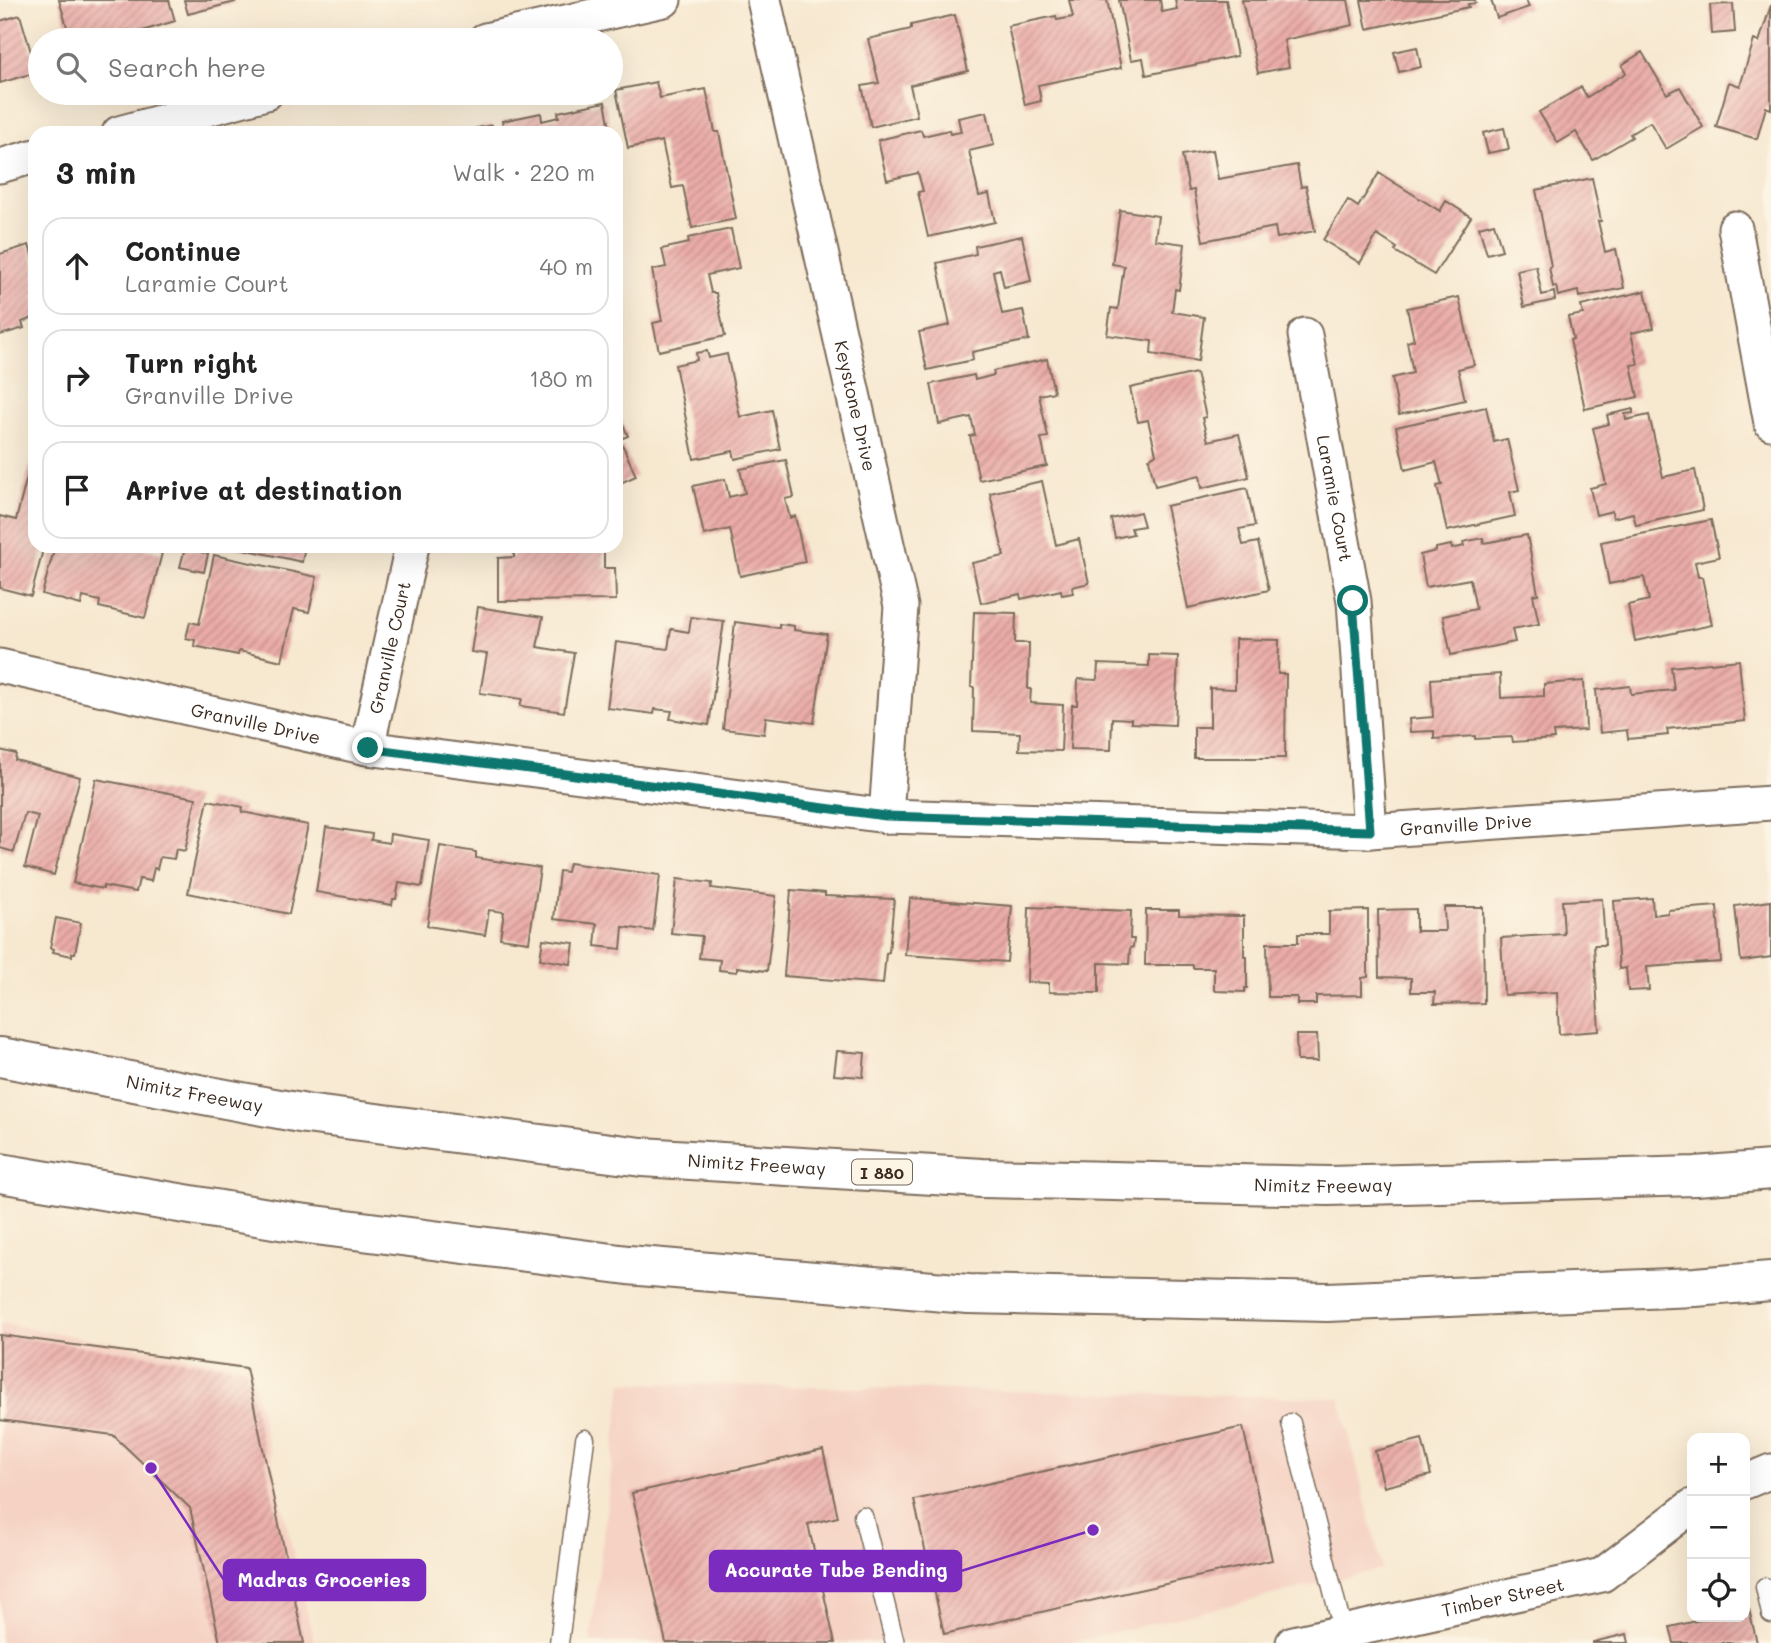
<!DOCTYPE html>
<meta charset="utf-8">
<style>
body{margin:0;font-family:Mali,sans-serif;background:#f2f2f2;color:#222}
.controls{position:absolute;right:21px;bottom:21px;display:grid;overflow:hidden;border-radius:14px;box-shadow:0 7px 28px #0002}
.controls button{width:63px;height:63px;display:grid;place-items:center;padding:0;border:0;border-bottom:2px solid #e0e0e0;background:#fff;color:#222;font:35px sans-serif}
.stop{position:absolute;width:21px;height:21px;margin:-16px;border:5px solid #0f766e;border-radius:50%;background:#fff}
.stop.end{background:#0f766e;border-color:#fff;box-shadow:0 2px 7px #0008}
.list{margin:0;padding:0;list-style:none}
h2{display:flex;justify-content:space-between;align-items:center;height:91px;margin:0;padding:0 28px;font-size:30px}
h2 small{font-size:23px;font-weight:400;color:#767676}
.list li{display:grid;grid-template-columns:46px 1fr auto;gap:21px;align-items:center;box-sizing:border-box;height:98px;margin:0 14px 14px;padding:0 14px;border:2px solid #e0e0e0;border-radius:21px}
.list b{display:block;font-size:26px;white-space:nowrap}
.list p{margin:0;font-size:23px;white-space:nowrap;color:#767676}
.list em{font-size:23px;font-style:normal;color:#767676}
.icon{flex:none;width:38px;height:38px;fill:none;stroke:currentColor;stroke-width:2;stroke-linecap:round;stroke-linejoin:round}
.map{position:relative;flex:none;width:1771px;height:1643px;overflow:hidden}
.search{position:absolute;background:#fff;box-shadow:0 7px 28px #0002;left:28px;top:28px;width:595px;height:77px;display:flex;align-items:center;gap:18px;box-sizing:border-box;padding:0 24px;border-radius:38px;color:#767676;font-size:26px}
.panel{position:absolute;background:#fff;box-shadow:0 7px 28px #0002;left:28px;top:126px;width:595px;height:427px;border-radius:21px}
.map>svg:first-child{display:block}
.built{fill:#f5d2c3}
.building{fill:url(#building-hatch)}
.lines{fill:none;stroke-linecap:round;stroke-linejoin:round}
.lane-casing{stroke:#7d6c5c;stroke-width:21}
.street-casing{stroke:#7d6c5c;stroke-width:37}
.highway-casing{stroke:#7d6c5c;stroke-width:42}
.lane{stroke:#fff;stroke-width:18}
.street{stroke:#fff;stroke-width:33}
.highway{stroke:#fff;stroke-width:38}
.route{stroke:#0f766e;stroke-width:9}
.labels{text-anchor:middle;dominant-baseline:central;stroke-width:6;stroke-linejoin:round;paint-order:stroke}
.shield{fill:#fcf5e5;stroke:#75675a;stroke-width:2}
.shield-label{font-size:16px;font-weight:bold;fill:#3b2a1e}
.street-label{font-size:18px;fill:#3b2a1e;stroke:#fcf5e5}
.leader{fill:none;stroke:#7b2cbf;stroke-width:2.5}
.callout-dot{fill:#7b2cbf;stroke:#fcf5e5;stroke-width:2.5}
.callout{fill:#7b2cbf;stroke:#7b2cbf;stroke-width:2.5}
.callout-label{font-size:19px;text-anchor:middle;font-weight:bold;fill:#fff}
</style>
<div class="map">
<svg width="1771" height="1643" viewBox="0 0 1771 1643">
<defs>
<pattern id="building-hatch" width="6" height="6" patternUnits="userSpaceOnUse" patternTransform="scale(1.75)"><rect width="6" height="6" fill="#ebaca8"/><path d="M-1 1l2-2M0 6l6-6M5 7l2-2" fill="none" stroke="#c08c88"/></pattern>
</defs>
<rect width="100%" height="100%" fill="#fcf5e5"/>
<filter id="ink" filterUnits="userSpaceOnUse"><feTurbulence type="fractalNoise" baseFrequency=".0143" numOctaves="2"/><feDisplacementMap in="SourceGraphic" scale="14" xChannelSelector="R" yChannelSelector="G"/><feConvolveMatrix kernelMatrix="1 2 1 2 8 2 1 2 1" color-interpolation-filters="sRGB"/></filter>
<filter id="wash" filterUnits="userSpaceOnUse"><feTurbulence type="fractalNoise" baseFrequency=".00686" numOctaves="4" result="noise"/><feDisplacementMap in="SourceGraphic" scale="28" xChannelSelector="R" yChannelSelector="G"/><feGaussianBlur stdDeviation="1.57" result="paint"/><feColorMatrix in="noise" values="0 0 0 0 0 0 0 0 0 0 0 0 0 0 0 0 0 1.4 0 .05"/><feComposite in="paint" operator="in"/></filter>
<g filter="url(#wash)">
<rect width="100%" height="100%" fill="#f7e8d0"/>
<path class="built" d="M0 1323 250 1367 314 1643H0Z
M622 1383 1340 1398 1382 1569 1068 1643H590Z"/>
<g id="blocks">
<path class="building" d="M59 0H169L175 21 129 35 128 30 111 35 113 40H71Z
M184 0H234L235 2 188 14Z
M1069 0H1107L1121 68 1038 85 1041 101 1025 105 1008 26 1056 16 1057 20 1073 17Z
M1119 0H1160L1162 12 1177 9 1175 0H1226L1237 56 1146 75 1143 58 1131 60Z
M1242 0H1348L1353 25 1284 40 1289 67 1258 73Z
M1361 0H1475L1476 3 1468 4 1469 7 1367 29Z
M1491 0H1526L1529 7 1497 18Z
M1733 4 1735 32 1712 34 1710 5Z
M1771 5V109L1766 107 1757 139 1716 127 1729 82 1740 86 1754 40 1759 42Z
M20 15 37 72 0 83V21Z
M955 15 968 71 910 85 917 116 871 127 862 86 879 83 868 39 911 29V25Z
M1417 47 1421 67 1399 72 1394 52Z
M1642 52 1667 94 1680 87 1703 127 1666 149 1650 122 1630 134 1632 137 1593 160 1576 132 1558 143 1539 112 1581 87 1587 97 1626 73 1622 65Z
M656 82 660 98 706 89 715 132H719L736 219 692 228 683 186 672 188 662 141 628 148 616 90Z
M605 102 611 133H504L502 121 541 113 542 121 559 117 558 112Z
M987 112 994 145 969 151 979 196 989 194 995 222 928 237 918 192 923 191 918 173 887 180 878 140 921 130 923 136 949 130 950 134 961 132 958 118Z
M492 125 494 133H459V132Z
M1504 128 1509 149 1488 153 1483 133Z
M1213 150 1218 179 1297 165 1301 187 1306 186 1315 231 1277 238 1275 227 1203 241 1194 190 1189 191 1182 155Z
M1379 173 1440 211 1446 201 1471 217 1434 275 1395 251 1397 248 1377 235 1360 263 1323 240 1348 200 1358 207Z
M1592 178 1601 221H1598L1605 252 1616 249 1624 288 1579 297 1578 291 1558 296 1556 286 1553 287 1549 267 1551 266 1536 190Z
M1120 210 1158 216 1155 240 1185 244 1179 290 1175 289 1172 312 1204 317 1198 361 1151 354 1152 341 1107 335 1111 308 1118 309 1124 266 1112 264Z
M1494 223 1502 250 1487 254 1479 227Z
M731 229 739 268 707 275 711 293H716L725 336 659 351 653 323 662 321 652 270 666 267 662 249 689 243 688 238Z
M1022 236 1031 281 1004 287 1000 269 993 271 1002 314 1023 310 1029 340 972 352 973 360 927 370 919 332 950 325 937 263 976 254 975 246Z
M29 245 35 265V317L22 322 24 328 0 335V254Z
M1536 266 1542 295 1554 292 1555 300 1524 307 1517 270Z
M1645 291 1654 328 1631 333 1638 364 1631 365 1638 397 1585 409 1570 340 1573 339 1568 317 1583 314 1581 306Z
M1459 297 1474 365 1458 369 1465 400 1399 415 1392 378 1413 373 1407 342 1414 340 1407 308Z
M707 351 709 358 727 354 740 417 772 410 780 449 735 459 733 451 694 459 675 365 697 360 696 353Z
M1047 359 1054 392 1039 395 1048 437 1041 438 1047 466 979 480 970 436 975 435 971 417 939 424 931 384 974 375 975 380 994 375 993 371Z
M1196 373 1206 417 1202 418 1208 441 1239 434 1249 477 1202 488 1200 475 1155 486 1149 459 1156 454 1148 420 1138 422 1130 388Z
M616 407 628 436 616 441Z
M1486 407 1494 442 1507 439 1519 490 1510 492 1515 516 1447 531 1437 486 1442 485 1436 462 1405 470 1396 427Z
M1633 409V413L1625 414 1626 420 1649 415 1663 477 1695 470 1703 510 1636 525 1633 513 1613 518 1612 511 1596 515 1590 488 1606 484 1593 428 1609 424 1607 415Z
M623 446 636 476 616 485V449Z
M786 460 794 497 785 499 790 518 795 516 805 562 740 576 730 529 704 535 693 486 725 479 729 497 745 493 740 469Z
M31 461 35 462V546H44L31 596 0 588V516L16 520Z
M1042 481 1056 545 1079 539 1089 583 1072 587 1073 593 1062 595 1061 590 1021 599 1020 594 981 603 972 563 1004 556 990 493Z
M1247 488 1255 526 1239 529 1243 545 1258 542 1269 590 1188 608 1166 506Z
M1140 512 1144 526 1131 528 1133 534 1115 538 1111 519Z
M1711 520 1719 557 1695 562 1698 577H1702L1712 625 1635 641 1628 605 1649 600 1644 577 1609 584 1601 542Z
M1527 535 1538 594 1533 595 1539 624 1512 629 1515 642 1451 655 1443 616 1476 609 1470 579 1426 587 1420 555 1436 551V548L1451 545 1452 549 1464 546 1463 542 1483 538 1484 543Z
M55 546H134L162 553 145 618 99 607 100 601 83 597 81 605 42 594Z
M230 546H305L302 562Z
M511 546H604V568H615L616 600 498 601V558L514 557V550H510Z
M185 548 208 554 204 572 180 567Z
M214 555 317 577 309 612 294 609 282 661 239 651 238 655 194 646 195 640 186 638 190 622 199 624Z
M478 607 543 617 537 647 574 653 564 712 520 706 522 699 480 693 487 654 471 652Z
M974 612 1016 613 1015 643H1029L1028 689H1031L1030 703 1063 705 1061 751 1019 750 1020 733 973 731 974 687H971Z
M691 617 724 621 709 725 670 719 672 711 655 709 654 714 607 708 616 642 668 649 671 629 689 632Z
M735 622 779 628V624L794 626V630L827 634 814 723 766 717 764 734 723 729Z
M1235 639 1279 640 1278 674H1286L1285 758H1194V727H1210V688L1235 689Z
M1149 655 1178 656 1175 725 1131 723V719L1112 718 1111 750 1070 749 1072 705H1077L1078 679 1097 680 1098 664 1149 666Z
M1739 660 1745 721 1667 729 1668 735 1628 739 1627 730 1600 733 1596 690 1630 686 1631 694 1674 690 1671 667Z
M1500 674 1501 698 1544 696V684L1584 681 1586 730 1553 732 1554 739 1513 742 1512 737 1475 739V736L1434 739V731L1410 732 1409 719 1433 717 1431 679Z
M0 750 16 754 15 760 80 777 54 875 25 867 38 816 25 813 14 852 0 848Z
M96 779 196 798 185 851 176 849 174 859 160 857 157 869 154 868 151 881 139 879 136 892 103 886V889L73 883Z
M208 800 243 807 242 812 308 825 289 914 188 893Z
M326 827 372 834 371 840 389 843 390 834 429 840 422 887 399 883 396 899H393L392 905 316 892Z
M440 846 476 852V858L540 868 529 942 500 938 504 912 489 910 485 935 427 926Z
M569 863 660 875 653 931 623 927 621 949 595 946 597 924 554 919 559 871 567 872Z
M677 879 712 883 711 888 776 896 767 971 737 967V972L719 970 720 960 699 958 702 936 671 933Z
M791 890 825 893V896L894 899 889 952 886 953 883 984 784 976Z
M910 898 1012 906 1007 962 905 955Z
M1652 898 1653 915 1668 913V910L1717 906 1721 962 1647 967 1649 990 1628 991 1626 968 1619 969 1614 901Z
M1602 899 1605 945H1594L1599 1031 1559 1034 1557 992 1504 995 1501 938 1564 934 1562 901Z
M1771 901V957L1741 961 1735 906Z
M1029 907 1131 911 1130 939H1134L1133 947 1130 948 1129 964 1099 963V993L1049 992V983L1027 982Z
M1444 907H1483L1484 1003 1434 1004 1435 992H1411V978L1379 977 1378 910 1416 909V931H1445Z
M1146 910H1179V915L1244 916V956H1247V988H1245V992L1216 991 1214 989V968H1193V965H1145Z
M1368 910V977L1362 978V995L1316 996V1004H1297V997H1268L1267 943H1298V934H1329V911Z
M56 918 81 923 75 953H72V956L53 952 54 949 50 948Z
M543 939 574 943 571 964 540 959Z
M1296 1035H1317L1318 1061H1297Z
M837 1051 865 1053 863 1077 834 1075Z
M0 1335 246 1368 304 1643H220L190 1508 113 1435 0 1420Z
M1243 1427 1272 1560 944 1634 914 1500Z
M1422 1439 1431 1475 1384 1487 1375 1451Z
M823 1450 838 1517 808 1524 835 1643H666L632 1493Z
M1749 1609 1757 1643H1674L1670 1627 1714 1617H1745V1610Z
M1627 1634 1629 1643H1593V1642Z"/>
</g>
</g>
<g filter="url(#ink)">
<use href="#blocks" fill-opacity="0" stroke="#7d6c5c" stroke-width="2"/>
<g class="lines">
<defs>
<path id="lane" d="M1291 1423 1343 1631
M863 1516 895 1643
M1765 1587 1771 1614
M559 1643 585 1439"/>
<g id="street">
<path id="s1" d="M764 0 901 606 886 816"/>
<path d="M485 40 664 0"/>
<path d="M119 133 266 93"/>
<path d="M0 166 35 156"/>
<path d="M1735 228 1771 423"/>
<path id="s2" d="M1305 335 1354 601 1370 831"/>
<path id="s3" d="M0 666 367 748 886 816 1370 831 1771 803"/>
<path id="s4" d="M367 748 412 546"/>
<path d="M1745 1482 1771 1471"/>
<path id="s5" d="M1293 1643 1602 1575 1692 1506"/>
</g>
<g id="highway">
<path id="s6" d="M0 1057 306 1114 642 1157 982 1178 1328 1186 1696 1176 1771 1170"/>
<path d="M0 1173 292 1222 628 1265 968 1294 1327 1302 1695 1287 1771 1281"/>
</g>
</defs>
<use href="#lane" class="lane-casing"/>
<use href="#street" class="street-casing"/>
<use href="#highway" class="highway-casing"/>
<use href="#lane" class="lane"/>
<use href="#street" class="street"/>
<use href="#highway" class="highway"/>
</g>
</g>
<g class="lines" filter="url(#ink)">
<path class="route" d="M368 748 886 816 1370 831 1353 601"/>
</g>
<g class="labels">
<rect class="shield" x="852" y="1159.5" width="60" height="25" rx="5"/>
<g class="shield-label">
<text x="882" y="1172">I 880</text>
</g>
<g class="street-label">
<text stroke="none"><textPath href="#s1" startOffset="416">Keystone Drive</textPath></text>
<text stroke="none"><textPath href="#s2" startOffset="166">Laramie Court</textPath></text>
<text stroke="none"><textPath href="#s4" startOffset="103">Granville Court</textPath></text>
<text stroke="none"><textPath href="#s3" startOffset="262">Granville Drive</textPath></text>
<text stroke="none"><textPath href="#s3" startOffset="1480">Granville Drive</textPath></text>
<text stroke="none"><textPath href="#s6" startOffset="198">Nimitz Freeway</textPath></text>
<text stroke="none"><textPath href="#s6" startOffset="765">Nimitz Freeway</textPath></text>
<text stroke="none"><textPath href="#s6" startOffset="1332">Nimitz Freeway</textPath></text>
<text stroke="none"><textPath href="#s5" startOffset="215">Timber Street</textPath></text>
</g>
</g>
<path class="leader" d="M1093 1530L961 1571M151 1468L224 1580"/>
<g class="callout-dot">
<circle cx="1093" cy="1530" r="7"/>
<circle cx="151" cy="1468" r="7"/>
</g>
<g class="callout">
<rect x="710" y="1551" width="251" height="40" rx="7"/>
<rect x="224" y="1560" width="201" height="40" rx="7"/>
</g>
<g class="callout-label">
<text x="836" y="1577">Accurate Tube Bending</text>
<text x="324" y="1587">Madras Groceries</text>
</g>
</svg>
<div class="controls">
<button>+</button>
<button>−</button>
<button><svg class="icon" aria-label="locate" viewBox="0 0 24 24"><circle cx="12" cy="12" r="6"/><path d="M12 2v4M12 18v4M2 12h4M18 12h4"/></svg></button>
</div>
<div class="stop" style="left:1353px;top:601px"></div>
<div class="stop end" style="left:368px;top:748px"></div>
<div class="search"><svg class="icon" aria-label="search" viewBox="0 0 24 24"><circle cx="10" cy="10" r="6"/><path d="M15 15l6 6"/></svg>Search here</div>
<section class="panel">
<h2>3 min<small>Walk · 220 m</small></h2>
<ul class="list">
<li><svg class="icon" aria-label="ahead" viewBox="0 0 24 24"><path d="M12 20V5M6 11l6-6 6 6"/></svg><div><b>Continue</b><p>Laramie Court</p></div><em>40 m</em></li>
<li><svg class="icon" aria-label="right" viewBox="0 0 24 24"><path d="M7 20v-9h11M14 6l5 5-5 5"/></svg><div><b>Turn right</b><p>Granville Drive</p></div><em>180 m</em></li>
<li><svg class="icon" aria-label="arrive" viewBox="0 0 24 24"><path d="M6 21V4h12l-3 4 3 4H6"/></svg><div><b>Arrive at destination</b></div></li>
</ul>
</section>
</div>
